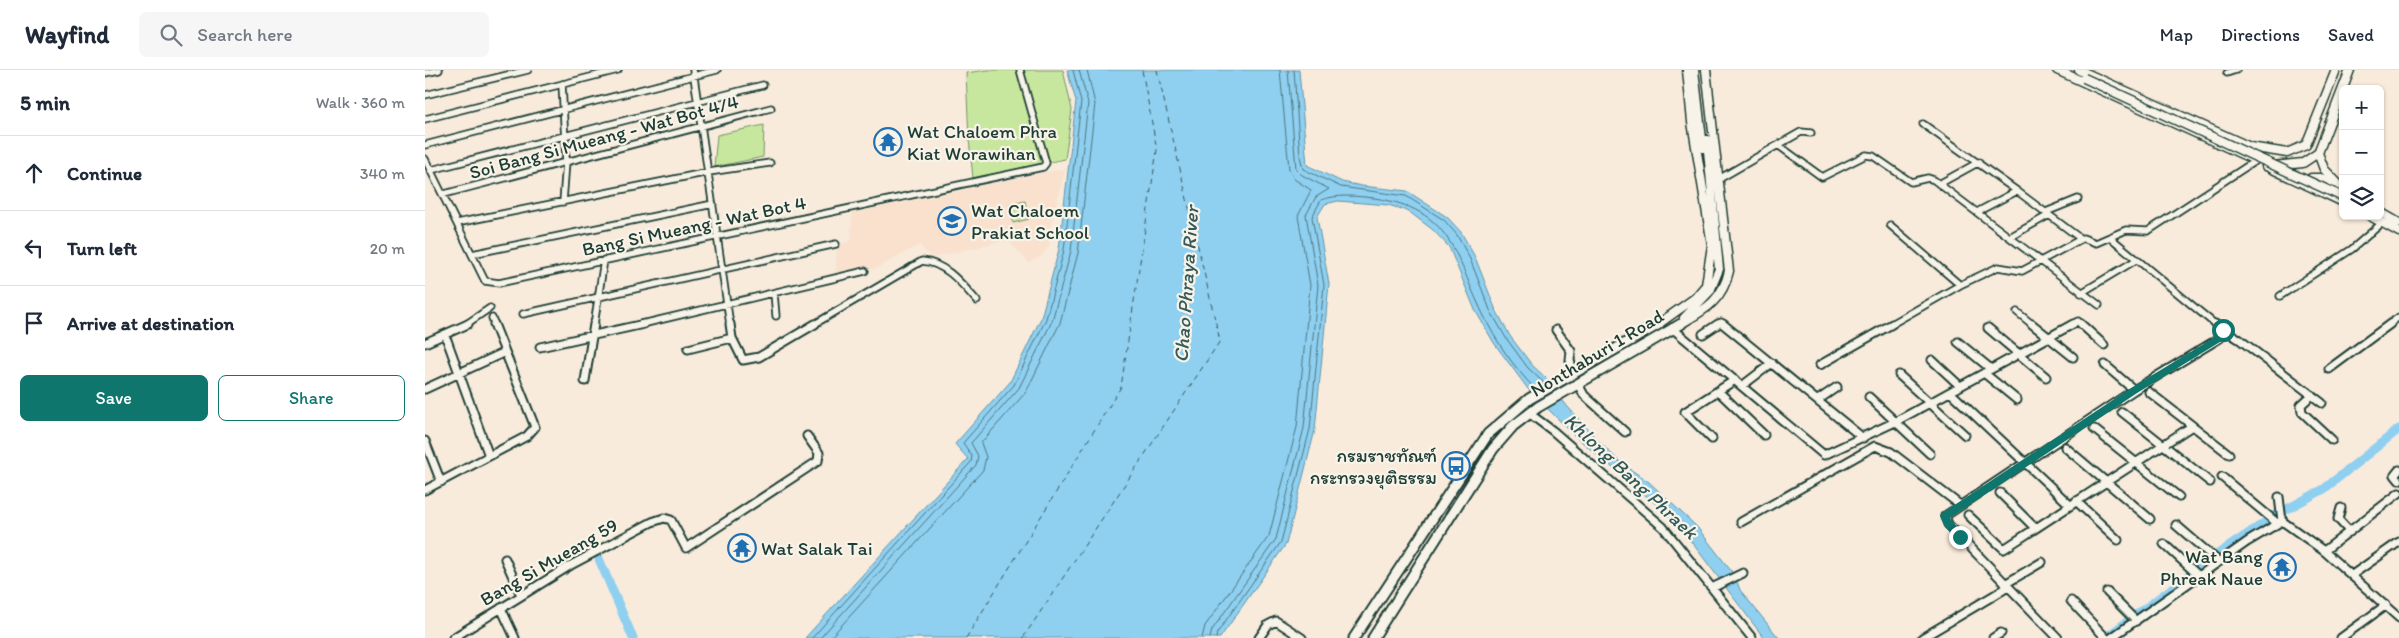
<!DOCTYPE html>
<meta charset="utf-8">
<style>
body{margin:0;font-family:Itim,"Playpen Sans Thai",sans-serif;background:#f6f6f7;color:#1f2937}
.controls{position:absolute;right:15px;top:15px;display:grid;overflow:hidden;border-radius:8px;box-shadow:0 1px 4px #0004}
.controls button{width:45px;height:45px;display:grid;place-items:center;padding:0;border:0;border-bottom:1px solid #e0e1e3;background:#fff;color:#1f2937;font:25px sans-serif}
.stop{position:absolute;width:15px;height:15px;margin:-11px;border:4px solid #0f766e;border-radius:50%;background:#fff}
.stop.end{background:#0f766e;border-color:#fff;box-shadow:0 1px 5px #0008}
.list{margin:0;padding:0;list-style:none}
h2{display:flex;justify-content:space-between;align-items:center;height:65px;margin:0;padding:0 20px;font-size:21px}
h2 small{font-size:16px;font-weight:400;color:#747a83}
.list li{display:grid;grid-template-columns:32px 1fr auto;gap:15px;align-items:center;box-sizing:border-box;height:75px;padding:0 20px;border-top:1px solid #e0e1e3}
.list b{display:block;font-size:19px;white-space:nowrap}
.list em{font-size:16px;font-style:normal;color:#747a83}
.actions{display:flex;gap:10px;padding:15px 20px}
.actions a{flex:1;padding:11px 0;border:1px solid #0f766e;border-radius:8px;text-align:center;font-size:18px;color:#0f766e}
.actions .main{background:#0f766e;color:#fff}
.icon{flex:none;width:28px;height:28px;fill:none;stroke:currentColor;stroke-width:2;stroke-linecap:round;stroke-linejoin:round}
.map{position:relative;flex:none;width:1974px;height:568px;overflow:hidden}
header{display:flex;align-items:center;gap:30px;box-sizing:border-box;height:70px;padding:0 25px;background:#fff;border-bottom:1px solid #e0e1e3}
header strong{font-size:24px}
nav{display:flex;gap:28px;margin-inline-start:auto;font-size:18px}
.search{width:350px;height:45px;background:#f6f6f7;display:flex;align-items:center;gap:12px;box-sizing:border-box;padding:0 18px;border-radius:8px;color:#747a83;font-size:19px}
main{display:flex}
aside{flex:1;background:#fff}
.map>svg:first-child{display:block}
.built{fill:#f9e1ce}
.green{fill:#c8e79e;stroke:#749269}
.water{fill:#8fcff0;stroke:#6295a5}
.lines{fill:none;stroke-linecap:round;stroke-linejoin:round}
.shore{stroke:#4c777f;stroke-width:1}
.canal{stroke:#8fcff0;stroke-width:9}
.ferry{stroke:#355a5a;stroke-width:1;stroke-dasharray:5.5 4.5;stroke-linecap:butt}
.street-far1-casing{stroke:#1f3d34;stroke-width:9}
.street-casing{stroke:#1f3d34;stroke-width:11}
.secondary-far1-casing{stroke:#1f3d34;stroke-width:11}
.secondary-casing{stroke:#1f3d34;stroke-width:13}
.street-far1{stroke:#f7f3e8;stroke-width:5.5}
.street{stroke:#f7f3e8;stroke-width:7}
.secondary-far1{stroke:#f7f3e8;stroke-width:8}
.secondary{stroke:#f7f3e8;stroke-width:9}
.secondary-bridge-casing{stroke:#1f3d34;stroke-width:11;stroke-linecap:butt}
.secondary-bridge{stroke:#f7f3e8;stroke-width:8}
.route{fill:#0f766e}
.labels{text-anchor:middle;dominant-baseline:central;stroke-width:4.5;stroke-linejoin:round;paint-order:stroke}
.poi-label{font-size:19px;fill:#1f3d34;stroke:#f7f3e8;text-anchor:start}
.street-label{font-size:19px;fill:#1f3d34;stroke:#f7f3e8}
.water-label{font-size:20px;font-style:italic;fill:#355a5a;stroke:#f7f3e8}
</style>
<header>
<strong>Wayfind</strong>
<div class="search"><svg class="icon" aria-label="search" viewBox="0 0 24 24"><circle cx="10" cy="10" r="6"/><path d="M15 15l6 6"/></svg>Search here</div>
<nav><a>Map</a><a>Directions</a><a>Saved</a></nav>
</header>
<main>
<aside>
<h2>5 min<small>Walk · 360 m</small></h2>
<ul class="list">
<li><svg class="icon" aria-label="ahead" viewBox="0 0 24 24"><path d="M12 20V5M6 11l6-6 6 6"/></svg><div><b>Continue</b></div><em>340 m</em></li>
<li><svg class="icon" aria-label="left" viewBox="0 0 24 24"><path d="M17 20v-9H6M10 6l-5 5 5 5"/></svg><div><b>Turn left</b></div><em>20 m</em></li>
<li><svg class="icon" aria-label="arrive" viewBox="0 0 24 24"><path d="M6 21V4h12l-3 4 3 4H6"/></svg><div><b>Arrive at destination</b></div></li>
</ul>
<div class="actions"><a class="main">Save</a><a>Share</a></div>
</aside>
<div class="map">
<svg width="1974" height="568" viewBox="0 0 1974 568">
<rect width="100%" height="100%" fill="#f8ebdc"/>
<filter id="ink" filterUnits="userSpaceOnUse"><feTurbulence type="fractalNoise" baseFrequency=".02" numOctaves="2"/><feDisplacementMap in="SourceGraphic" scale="10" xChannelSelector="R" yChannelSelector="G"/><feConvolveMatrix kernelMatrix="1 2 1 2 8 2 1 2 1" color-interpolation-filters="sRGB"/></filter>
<g filter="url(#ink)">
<path class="built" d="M641 98 625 158 626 166 624 176 618 185 604 193 582 170 507 188 494 175 452 198 410 207 412 175 426 171 427 143Z"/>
<path class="green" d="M561 0H638L647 40 640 89 548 108 544 69 541 3Z
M339 55 338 87 289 97 292 65Z
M600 131 604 149 588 153 585 134Z"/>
<path class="water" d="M642 0H874L882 95 917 112 937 116 982 121 1022 147 1036 162 1050 187 1070 238 1085 266 1107 295 1121 308 1142 336 1175 373 1196 393 1224 412 1272 457 1310 506 1315 520 1354 568H1339L1265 470 1238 440 1150 366 1103 319 1069 273 1050 240 1024 177 1008 160 983 141 963 135 913 131 900 134 892 147 904 214 890 360 861 474 795 568H380L543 389 530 374 585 312 616 248 634 179 651 31Z"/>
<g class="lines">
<path class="shore" d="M869 0 875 86 878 99 916 117 981 126 1019 150 1032 165 1045 189 1065 240 1081 268 1103 298 1119 313
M387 568 546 392 547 386 538 373 589 315 621 249 639 180 656 32 648 0
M395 568 551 395 553 386 546 373 594 318 627 251 646 181 663 33 654 0
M405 568 558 400 561 387 556 373 601 322 635 253 653 183 670 34 662 0
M777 568 780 556 844 466 872 357 885 215 873 146 886 120 869 109 864 99 855 0
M785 568 787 560 851 469 879 358 893 215 881 145 891 127 904 119 877 105 871 99 863 0
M791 568 792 563 856 472 885 359 899 215 887 147 896 130C913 124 931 126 949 128 1028 139 1029 185 1058 244 1071 272 1089 297 1110 319"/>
<path class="canal" d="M174 489 208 568
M1680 568 1793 484 1851 445 1899 419 1974 359"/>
<path class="ferry" d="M541 568 696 317 732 80 717 0
M598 568 795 271 732 0"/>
<defs>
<path id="street-far1" d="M268 0 305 255
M0 3 14 0
M1802 3 1811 0
M137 14 141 92 138 132
M0 25 103 0
M0 49 193 0
M1498 54 1592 121
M0 75 292 0
M1353 75 1376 62 1386 63
M0 89 60 211 74 213 618 97 621 93 595 0
M6 100 338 15
M1294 109 1353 75 1397 107 1441 85 1448 86 1486 112 1503 108 1509 110 1674 235
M1514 114 1554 92
M19 124 346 38
M1552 142 1592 121 1624 145 1585 167
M1621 142 1653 129
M1624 145 1656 169
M32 153 284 102 345 93
M1465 155 1535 215
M1686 168 1791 255
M47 184 288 134
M349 223 351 246
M1656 223 1711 190
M1855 226 1927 179 1957 153
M1592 242 1608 255
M98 244 411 174
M67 248 70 255
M40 255 65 238
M169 255 179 190
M213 255 440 201
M388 255 497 191C521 193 537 214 552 231
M1291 255 1296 252 1300 255
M1465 255 1535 215 1573 197 1597 201 1658 168 1671 173 1701 160 1723 161 1830 91
M1646 255 1653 251 1657 255
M1963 255 1974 247"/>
<path id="street" d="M305 254 307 268 318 290 334 287 390 254
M1298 254 1438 368
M1607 254 1648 287
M1656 254 1679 275
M1790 254 1814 269 1897 333
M1247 258 1399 385 1470 352 1648 254
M1563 258 1621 307
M1131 260 1146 281 1145 290 1148 303
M1278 264 1293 254
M22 270 64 386
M1533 272 1566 299
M0 273 43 254
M115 277 219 254
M263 279 307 268
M1507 290 1535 316
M1395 295 1467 254
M1680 295 1709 320
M1904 299 1965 254
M1559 303 1592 330
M1474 305 1540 365
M160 311 169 254
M1153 314 1159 325 1200 362
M1317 316 1347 293
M0 319 80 282
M1293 321 1339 365
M1525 322 1645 435
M1724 322 1804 384
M1887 325 1876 335 1877 342 1907 370
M1444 327 1505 384
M1393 330 1412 317
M1697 342 1785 412
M1105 344 1128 361 1238 457 1327 568
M1669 359 1754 427
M1287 369 1260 342 1310 310
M0 371 16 412
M1640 377 1725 449
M1974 400 1970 405 1974 410
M1797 407 1852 453
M0 420 102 366 110 357 69 254
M1575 423 1610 458
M1854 427 1857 451
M1651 431 1693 470
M1916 438 1913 449 1925 462
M1543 445 1579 479 1767 356
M1857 451 1899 481 1974 548
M1316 452 1450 376 1466 382 1535 435
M1751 455 1794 492
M1739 474 1774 506
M1899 481 1974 423
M80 489 96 525
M1927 505 1974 472
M1580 514 1617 492
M1289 517 1318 503
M1682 522 1711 551
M1646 531 1681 568
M76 538 90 568
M28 568 146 495 227 452 239 448 246 450 261 478 393 391 394 383 382 366
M834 568 843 555 851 551 877 568
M1497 568 1583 517
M1568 568 1576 563
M1633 568 1523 454 1520 446 1709 320 1795 268 1798 264 1797 260
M1686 568 1822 472 1857 451
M1916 568 1961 535"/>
<path id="secondary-far1" d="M1269 0 1278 78
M1632 0 1830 90
M1654 0 1825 77 1862 83 1881 75 1911 0
M1841 96 1918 132
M1848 96 1878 93 1893 83
M1893 118 1886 108H1896L1908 114
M1918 119 1899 99 1893 83 1925 0
M1955 142 1974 153
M1945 146 1974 162
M1259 248 1285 221 1294 199 1282 70
M1232 255 1270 228 1281 215 1287 175 1267 52 1262 0
M1254 255C1279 240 1297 232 1304 201L1281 0"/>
<path id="secondary" d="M929 568 1063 364 1104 329 1234 254
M948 568 1068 379 1088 356 1113 337 1256 254"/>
</defs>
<use href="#street-far1" class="street-far1-casing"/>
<use href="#street" class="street-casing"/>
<use href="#secondary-far1" class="secondary-far1-casing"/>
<use href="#secondary" class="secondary-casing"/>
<use href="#street-far1" class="street-far1"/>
<use href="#street" class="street"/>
<use href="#secondary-far1" class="secondary-far1"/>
<use href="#secondary" class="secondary"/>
<defs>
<path id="secondary-bridge" d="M1659 8 1918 127"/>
</defs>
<use href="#secondary-bridge" class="secondary-bridge-casing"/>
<use href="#secondary-bridge" class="secondary-bridge"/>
</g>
</g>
<path class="route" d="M1795 257 1801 260 1802 264 1798 270 1712 323 1525 448 1538 464V470H1532L1520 457 1515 446 1516 444 1706 318 1792 266Z"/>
<defs>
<symbol id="temple-ring" viewBox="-11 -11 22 22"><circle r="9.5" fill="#f7f3e8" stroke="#1f6fb2" stroke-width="1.5"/><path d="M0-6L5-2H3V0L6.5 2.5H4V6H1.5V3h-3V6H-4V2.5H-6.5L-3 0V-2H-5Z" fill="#1f6fb2"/></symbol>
<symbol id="school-ring" viewBox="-11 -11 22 22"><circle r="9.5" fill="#f7f3e8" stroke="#1f6fb2" stroke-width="1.5"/><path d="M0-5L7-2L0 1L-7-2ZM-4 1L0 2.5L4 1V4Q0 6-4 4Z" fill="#1f6fb2"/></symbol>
<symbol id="bus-ring" viewBox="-11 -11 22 22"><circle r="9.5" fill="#f7f3e8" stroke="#1f6fb2" stroke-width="1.5"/><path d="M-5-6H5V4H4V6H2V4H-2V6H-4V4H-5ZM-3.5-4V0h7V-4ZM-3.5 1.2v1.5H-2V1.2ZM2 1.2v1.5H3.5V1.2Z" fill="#1f6fb2"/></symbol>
</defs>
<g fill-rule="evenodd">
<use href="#temple-ring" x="447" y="56" width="32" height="32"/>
<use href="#school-ring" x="511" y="135" width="32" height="32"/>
<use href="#bus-ring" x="1015" y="380" width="32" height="32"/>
<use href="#temple-ring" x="301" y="462" width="32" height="32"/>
<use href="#temple-ring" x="1841" y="481" width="32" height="32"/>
</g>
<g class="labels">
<g class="poi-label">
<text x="482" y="61">Wat Chaloem Phra<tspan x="482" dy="22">Kiat Worawihan</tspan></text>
<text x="546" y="140">Wat Chaloem<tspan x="546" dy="22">Prakiat School</tspan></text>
<text x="1012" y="385" text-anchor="end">กรมราชทัณฑ์<tspan x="1012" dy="22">กระทรวงยุติธรรม</tspan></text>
<text x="336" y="478">Wat Salak Tai</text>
<text x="1838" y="486" text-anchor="end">Wat Bang<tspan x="1838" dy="22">Phreak Naue</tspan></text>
</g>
<g class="street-label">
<text transform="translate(179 67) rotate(-15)">Soi Bang Si Mueang - Wat Bot 4/4</text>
<text transform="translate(269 156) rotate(-12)">Bang Si Mueang - Wat Bot 4</text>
<text transform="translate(1172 283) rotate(-31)">Nonthaburi 1 Road</text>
<text transform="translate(124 492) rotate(-30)">Bang Si Mueang 59</text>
</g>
<g class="water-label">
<text transform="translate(761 214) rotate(-86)">Chao Phraya River</text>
<text transform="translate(1206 406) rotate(43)">Khlong Bang Phraek</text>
</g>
</g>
</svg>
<div class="controls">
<button>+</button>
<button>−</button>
<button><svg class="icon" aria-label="layers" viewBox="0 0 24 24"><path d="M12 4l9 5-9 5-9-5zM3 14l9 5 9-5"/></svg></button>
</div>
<div class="stop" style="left:1798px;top:260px"></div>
<div class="stop end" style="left:1535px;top:467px"></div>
</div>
</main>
